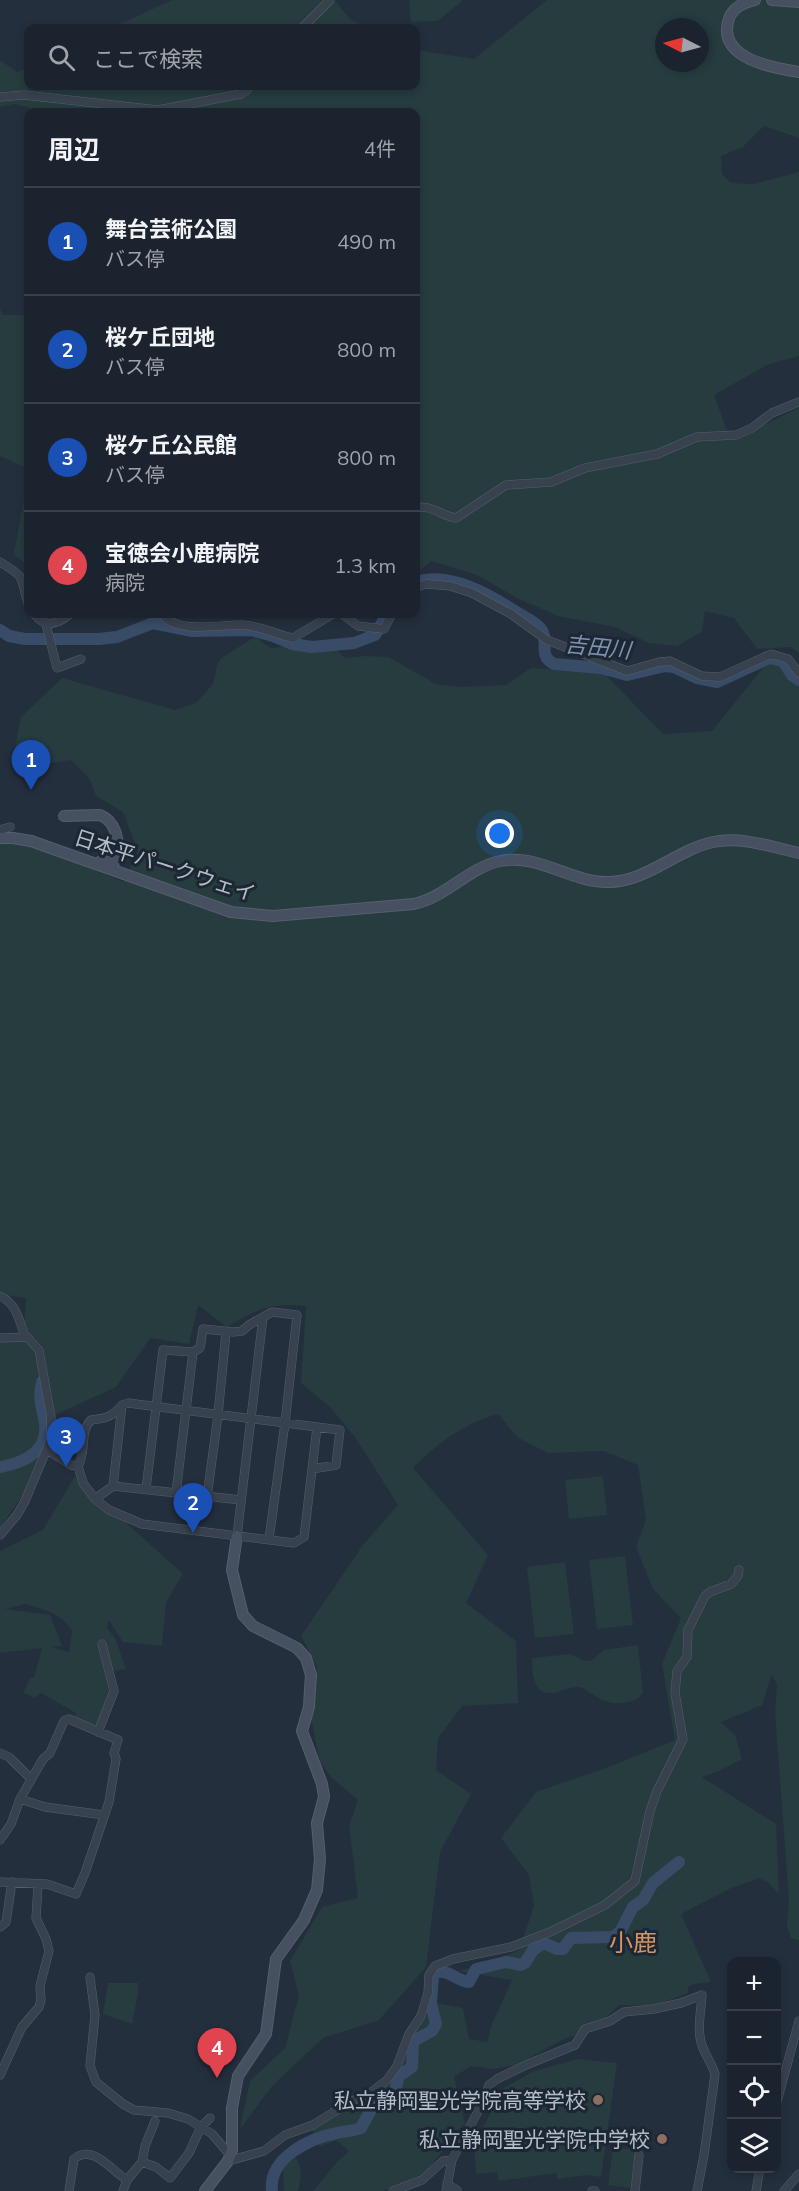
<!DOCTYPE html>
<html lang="ja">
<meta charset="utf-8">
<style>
body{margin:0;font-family:Mulish,"Noto Sans JP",sans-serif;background:#242b36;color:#f1f3f6}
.controls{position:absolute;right:18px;bottom:18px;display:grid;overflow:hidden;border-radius:12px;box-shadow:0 3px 9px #0003}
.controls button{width:54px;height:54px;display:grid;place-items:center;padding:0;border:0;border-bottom:2px solid #39404a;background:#1b232e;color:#f1f3f6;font:30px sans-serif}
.compass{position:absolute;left:655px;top:18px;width:54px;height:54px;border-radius:50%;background:#1b232e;box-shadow:0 3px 9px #0003;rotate:276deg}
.you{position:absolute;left:500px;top:834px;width:21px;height:21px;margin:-15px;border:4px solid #fff;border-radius:50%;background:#1a73e8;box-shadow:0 0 0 9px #1a73e833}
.badge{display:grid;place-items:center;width:39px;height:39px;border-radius:50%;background:#8ab4f8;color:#fff;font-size:20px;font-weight:700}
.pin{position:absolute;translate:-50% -50px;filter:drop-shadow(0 2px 3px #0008)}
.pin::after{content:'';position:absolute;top:32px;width:21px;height:18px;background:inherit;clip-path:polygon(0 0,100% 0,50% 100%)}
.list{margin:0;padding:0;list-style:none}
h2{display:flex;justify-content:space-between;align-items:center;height:78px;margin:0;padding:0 24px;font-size:26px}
h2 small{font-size:20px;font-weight:400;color:#a0a4aa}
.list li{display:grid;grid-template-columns:39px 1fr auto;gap:18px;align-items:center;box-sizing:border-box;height:108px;padding:0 24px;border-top:2px solid #39404a}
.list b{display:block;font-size:22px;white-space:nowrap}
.list p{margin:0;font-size:20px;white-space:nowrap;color:#a0a4aa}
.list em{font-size:20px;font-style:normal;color:#a0a4aa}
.icon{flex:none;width:33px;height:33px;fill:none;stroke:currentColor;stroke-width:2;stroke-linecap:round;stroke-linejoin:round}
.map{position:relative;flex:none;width:799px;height:2191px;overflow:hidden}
.search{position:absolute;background:#1b232e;box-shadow:0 3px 9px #0003;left:24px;top:24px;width:396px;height:66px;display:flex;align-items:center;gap:15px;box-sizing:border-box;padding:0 21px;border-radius:12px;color:#a0a4aa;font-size:22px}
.panel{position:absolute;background:#1b232e;box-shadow:0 3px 9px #0003;left:24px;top:108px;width:396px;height:510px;border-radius:12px}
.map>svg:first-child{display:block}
.green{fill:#263c3f;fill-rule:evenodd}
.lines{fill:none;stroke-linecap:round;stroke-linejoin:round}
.river{stroke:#394c67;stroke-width:12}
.street-casing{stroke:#565f6c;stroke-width:9}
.secondary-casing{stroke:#565f6c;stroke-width:12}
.street{stroke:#38414e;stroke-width:8}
.secondary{stroke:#465061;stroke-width:10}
.education-dot{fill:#8d6e63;stroke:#1d2633;stroke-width:2}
.labels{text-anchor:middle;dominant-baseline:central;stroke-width:6;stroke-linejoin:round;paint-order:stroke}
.street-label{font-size:21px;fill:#b4bcc9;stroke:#1d2633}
.poi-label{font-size:21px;fill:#b4bcc9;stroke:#1d2633;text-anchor:end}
.water-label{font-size:22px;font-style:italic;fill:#7c92b1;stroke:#1d2633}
.quarter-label{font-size:24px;fill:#d59563;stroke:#1d2633}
</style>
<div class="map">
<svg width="799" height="2191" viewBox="0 0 799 2191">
<rect width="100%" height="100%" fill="#242f3e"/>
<path class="green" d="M172 0H334L351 20 368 28H111Z
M409 0H463L438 21 411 22Z
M547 0H799V138L764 126 743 147 721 156 722 174 731 183 753 184 799 172V356L769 364 714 395 731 441 799 408V653L791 647 757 649 734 618 705 611 702 632 677 646 649 643 615 627 558 616 517 598 477 575 431 561 416 573V112H46L15 104 0 107V60L17 72 28 67V86H416V50L474 59ZM664 27H700V63H664Z
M0 309 3 315H28V567L14 554 27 482 26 468 0 456Z
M255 637 271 648 303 645 332 646 345 658 365 656 388 657 436 684 460 687 506 685 531 668 603 672 663 734 712 731 766 664 778 661 799 686V1940L791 1938 787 1927 789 1901 775 1712 777 1685 772 1674 762 1705 721 1722 735 1735 742 1759 719 1771 702 1777 776 1824 779 1894 768 1882 759 1878 729 1889 681 1914 711 1982 693 1984 688 1987V1993L653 2006 619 2005 596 2028 564 2039 516 2065 493 2069 471 2066 454 2077 465 2123 425 2173 383 2191H313L338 2161 349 2151 336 2140 320 2147 312 2129 383 2089 407 2054 413 2034 436 2003 463 2008 469 2039 487 2042 492 2024 512 1980 458 1971 486 1964 519 1950 534 1906 529 1875 501 1838 536 1792 606 1768 675 1740 662 1664 681 1618 653 1589 636 1547 646 1520 638 1465 604 1451 548 1453 517 1437 498 1414C465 1423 436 1444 413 1468L488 1555 466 1603 516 1641 518 1703 462 1706 438 1738 436 1770 471 1794 440 1852 426 1967 379 2020 323 2038 272 2086 240 2129 250 2081 285 2048 299 1995 290 1961 322 1907 358 1898 349 1826 358 1800 332 1778 320 1762 311 1718 317 1667 301 1636 363 1545 398 1505 355 1437 330 1407 301 1383 306 1306C269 1303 258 1308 227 1327L198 1305 189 1344 150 1338 116 1387 55 1415 43 1346 24 1328 26 1298 0 1294V844L28 843 124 882 138 851 123 812 96 796 89 778 71 760 40 765 15 748 21 717 62 678 175 710 196 703 213 684 217 665 221 658Z
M20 1337 29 1343 37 1353 47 1415 48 1435 23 1495 0 1528V1340Z
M75 1476 93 1502 107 1514 124 1521 183 1574 166 1602 162 1646 123 1642 109 1620 107 1628 115 1638 126 1669 107 1672 109 1696 98 1723 92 1726 74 1719 76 1713 41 1693 35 1698 23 1693 31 1677 34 1678 42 1648 0 1653V1551L43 1530ZM25 1604C44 1609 62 1614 72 1631L69 1652 52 1647 62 1646 50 1615 5 1609Z
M603 1476 607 1515 569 1519 565 1480Z
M625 1556 633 1625 597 1629 589 1560Z
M565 1562 574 1634 535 1638 527 1567Z
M638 1645 643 1692C639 1699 635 1701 627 1702 608 1707 598 1697 582 1688L578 1687C569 1687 562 1691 554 1693 533 1696 532 1673 532 1658L570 1654 583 1660 591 1661 604 1650Z
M108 1983H138V1993L132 2024 103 2014Z
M578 2059 617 2063 601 2177 586 2175 558 2179 556 2173 499 2181 497 2172 476 2174 474 2144 504 2088 534 2071Z
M613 2147 636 2150 630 2188 608 2185Z
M295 2157C303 2168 301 2178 298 2191H284L283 2167Z"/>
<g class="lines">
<path class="river" d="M416 582C450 571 490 595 518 613 526 618 536 622 541 629 550 640 537 656 554 664L601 668 627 675 665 666 674 667 697 678 717 682 769 658 783 661 792 675 799 680
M0 630 9 636 25 639H99L117 637 153 623 192 631 251 630 273 636 292 644 312 647 354 643 375 635 387 614
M0 1467C23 1463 49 1452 45 1423 42 1407 38 1399 42 1382
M272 2191C268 2158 310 2138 337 2133 345 2131 353 2131 361 2128L372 2108 394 2094 399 2076 412 2067 413 2041 432 2031 436 2024 431 2004 433 1974C446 1966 456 1981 469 1982L476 1969 506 1962 521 1965 525 1963 533 1950 544 1943 557 1949H563L571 1938 613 1937 620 1932 633 1907 643 1900 653 1883 679 1862"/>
<defs>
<path id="street" d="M302 28 330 0
M0 97 24 95 158 110 241 94 246 91 249 86
M416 508C431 504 441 516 456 518L506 485 551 482 585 468 657 454 697 437 736 435 752 428 772 413 799 402
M0 562C28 579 19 576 28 603
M416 587 427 584 450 586 472 593 511 614 547 640 627 671 659 662 670 661 702 676 720 677 771 654 788 659 799 673
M34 614C45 628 57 625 70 614
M162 614C177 635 221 624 243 625 262 626 276 635 293 638L333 614
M342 614 358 626 384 629 392 614
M46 624 57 668 81 659
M0 830 10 827
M0 1296C17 1304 19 1320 25 1337
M0 1338 27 1337 39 1350 51 1417V1439L25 1501 17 1515 0 1535
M47 1450 71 1465 78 1466 83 1483 95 1499 109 1510 142 1524 294 1543 304 1537 317 1427 128 1403C120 1405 118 1411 111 1415 105 1419 98 1419 91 1420 79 1432 87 1452 78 1466
M312 1469 336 1465 340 1430 317 1427
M113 1486 122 1405
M146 1489 163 1350 193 1352 200 1348 203 1329 234 1332 242 1331 249 1325 272 1312 297 1315 285 1423 269 1539
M176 1493 193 1352
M207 1497 218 1415 226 1332
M95 1499 113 1486 241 1500
M237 1536 263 1317
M98 1732 114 1691 102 1644
M0 1753 9 1757 31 1779
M20 1799 45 1807 104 1815
M0 1840 11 1824 20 1799 43 1759 50 1753 64 1721 69 1719 118 1740 114 1753 116 1759 109 1802 85 1873 76 1894 47 1884 0 1882
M0 1927 6 1922 12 1882
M90 1977 95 2015 90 2066 96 2082 123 2104 134 2110 168 2113 188 2119 212 2134 230 2155
M0 2075 22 2027 39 2007 41 2000 40 1986 49 1951 46 1939 36 1918 38 1885
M776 2105 799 2021
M228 2161 264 2151 285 2135 313 2125 350 2102 373 2091 387 2080 397 2066 409 2034 421 2016 428 1993 429 1975 435 1966 453 1959 511 1947 550 1932 605 1905 635 1881 650 1811 657 1791 683 1739 675 1693 677 1671 687 1657 688 1630 705 1596 710 1592 731 1584 738 1576 739 1570
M142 2162 156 2167 170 2178 189 2153 201 2127 210 2118
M447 2184 457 2190
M69 2191 74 2159C92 2143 112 2171 127 2180
M123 2191 127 2180 142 2162 145 2146 155 2121
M393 2191 422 2180 443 2161 452 2160
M446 2191 452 2160 483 2102 489 2085 497 2079 526 2065 575 2045 585 2029 610 2021 624 2012 654 2009 681 2003 702 1995C701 2013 696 2032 703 2048 707 2058 712 2064 715 2074L704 2155 697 2191
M592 2191H595
M635 2191 639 2155
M756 2191 760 2168
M784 2191 799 2174"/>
<path id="secondary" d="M755 0C743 3 731 8 728 22 719 59 773 68 799 72
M772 0 799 2
M64 816 100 815C117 822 118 840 119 856L114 862 101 861
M0 838H13L31 841 231 912 273 916 414 904C446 897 468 868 500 861 539 853 569 882 607 882 645 883 676 850 713 842 741 836 772 847 799 853
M205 2191 228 2161 232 2150V2108L238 2076 266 2034 276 1959 304 1920 317 1890 320 1859 317 1823 324 1797 322 1784 302 1731 309 1707 310 1689 311 1675 306 1658 297 1648 253 1626 243 1615 232 1570 237 1536"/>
</defs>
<use href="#street" class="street-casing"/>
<use href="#secondary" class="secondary-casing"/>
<use href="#street" class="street"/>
<use href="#secondary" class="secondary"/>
</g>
<g class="education-dot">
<circle cx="598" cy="2100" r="6"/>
<circle cx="662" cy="2139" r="6"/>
</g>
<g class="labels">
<g class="street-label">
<text transform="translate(165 865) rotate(18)">日本平パークウェイ</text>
</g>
<g class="poi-label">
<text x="586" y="2100">私立静岡聖光学院高等学校</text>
<text x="650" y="2139">私立静岡聖光学院中学校</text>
</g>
<g class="water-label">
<text transform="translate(598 647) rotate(6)">吉田川</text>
</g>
<g class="quarter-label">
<text x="633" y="1942">小鹿</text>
</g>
</g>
</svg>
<div class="controls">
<button>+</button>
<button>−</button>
<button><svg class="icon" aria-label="locate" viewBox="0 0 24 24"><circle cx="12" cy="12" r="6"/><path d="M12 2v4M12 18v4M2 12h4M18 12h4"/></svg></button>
<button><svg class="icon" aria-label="layers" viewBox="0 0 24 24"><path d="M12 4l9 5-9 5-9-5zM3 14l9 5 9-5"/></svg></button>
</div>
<svg class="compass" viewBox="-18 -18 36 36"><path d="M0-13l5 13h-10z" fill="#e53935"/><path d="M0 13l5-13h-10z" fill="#a0a4aa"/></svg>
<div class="you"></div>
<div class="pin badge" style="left:31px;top:790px;background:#1a4fb4">1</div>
<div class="pin badge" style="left:193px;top:1533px;background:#1a4fb4">2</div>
<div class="pin badge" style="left:66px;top:1467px;background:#1a4fb4">3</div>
<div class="pin badge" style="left:217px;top:2078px;background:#e0444e">4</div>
<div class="search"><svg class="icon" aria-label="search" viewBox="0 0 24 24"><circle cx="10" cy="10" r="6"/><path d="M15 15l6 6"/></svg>ここで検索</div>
<section class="panel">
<h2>周辺<small>4件</small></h2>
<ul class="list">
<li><span class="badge" style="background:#1a4fb4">1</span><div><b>舞台芸術公園</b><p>バス停</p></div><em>490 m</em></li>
<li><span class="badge" style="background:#1a4fb4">2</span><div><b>桜ケ丘団地</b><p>バス停</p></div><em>800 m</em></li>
<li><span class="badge" style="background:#1a4fb4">3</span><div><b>桜ケ丘公民館</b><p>バス停</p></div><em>800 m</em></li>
<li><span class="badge" style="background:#e0444e">4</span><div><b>宝徳会小鹿病院</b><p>病院</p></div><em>1.3 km</em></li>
</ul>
</section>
</div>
